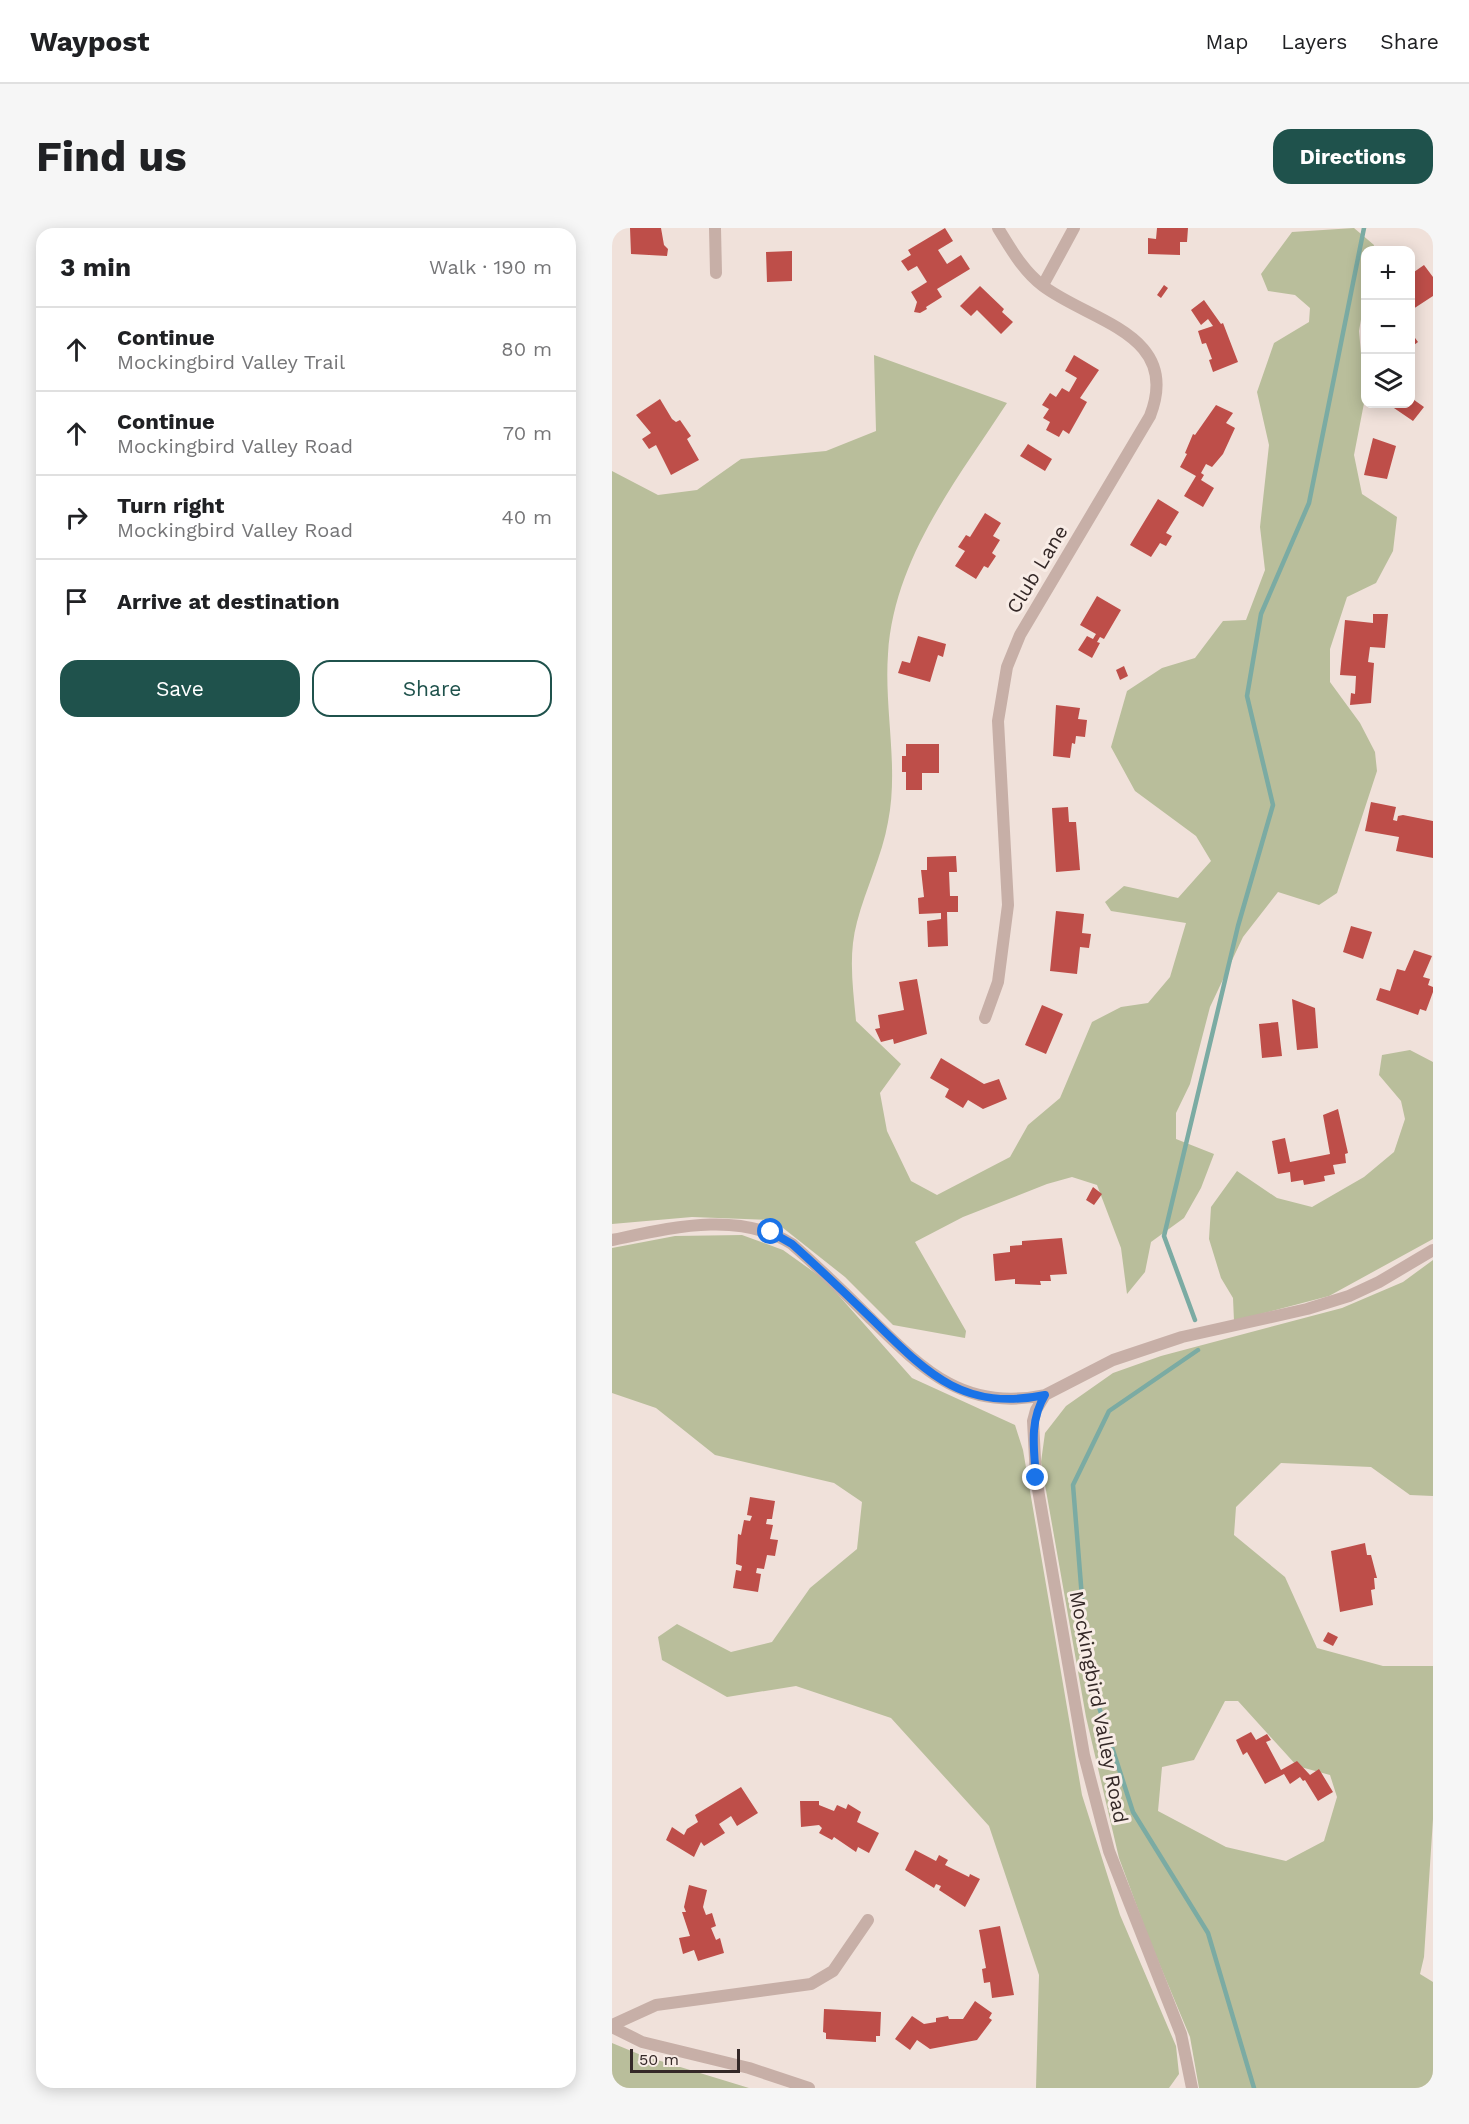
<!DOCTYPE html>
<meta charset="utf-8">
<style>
body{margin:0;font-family:"Work Sans",sans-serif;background:#f6f6f6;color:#202124}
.controls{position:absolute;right:18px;top:18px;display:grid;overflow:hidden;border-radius:12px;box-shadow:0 3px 15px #0003}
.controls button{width:54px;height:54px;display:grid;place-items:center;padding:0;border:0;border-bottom:2px solid #e0e0e0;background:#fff;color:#202124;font:30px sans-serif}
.scale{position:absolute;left:18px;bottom:15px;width:110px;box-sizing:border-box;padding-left:6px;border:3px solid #342827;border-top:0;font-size:16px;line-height:21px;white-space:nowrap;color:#342827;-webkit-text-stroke:4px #f8ece6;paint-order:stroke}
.stop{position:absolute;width:18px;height:18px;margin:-14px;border:4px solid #1a73e8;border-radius:50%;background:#fff}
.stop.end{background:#1a73e8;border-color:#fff;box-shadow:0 2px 6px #0008}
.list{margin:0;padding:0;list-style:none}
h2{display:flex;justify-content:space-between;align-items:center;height:78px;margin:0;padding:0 24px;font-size:26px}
h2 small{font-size:20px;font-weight:400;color:#757577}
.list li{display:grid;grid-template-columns:39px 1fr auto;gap:18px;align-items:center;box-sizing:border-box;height:84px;padding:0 24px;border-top:2px solid #e0e0e0}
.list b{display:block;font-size:22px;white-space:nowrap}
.list p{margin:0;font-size:20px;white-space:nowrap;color:#757577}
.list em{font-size:20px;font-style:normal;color:#757577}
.actions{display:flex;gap:12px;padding:18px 24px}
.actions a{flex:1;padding:14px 0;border:2px solid #1f524c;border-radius:18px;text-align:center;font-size:21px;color:#1f524c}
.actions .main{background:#1f524c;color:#fff}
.icon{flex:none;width:33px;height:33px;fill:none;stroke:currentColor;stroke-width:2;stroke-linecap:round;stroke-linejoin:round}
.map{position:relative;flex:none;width:821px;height:1860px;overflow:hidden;border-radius:18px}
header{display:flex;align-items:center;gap:36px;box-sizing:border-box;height:84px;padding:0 30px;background:#fff;border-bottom:2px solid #e0e0e0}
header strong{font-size:28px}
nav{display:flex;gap:33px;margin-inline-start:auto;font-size:21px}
.intro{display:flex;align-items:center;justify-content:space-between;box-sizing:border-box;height:144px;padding:0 36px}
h1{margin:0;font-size:42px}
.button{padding:15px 27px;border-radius:18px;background:#1f524c;color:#fff;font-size:21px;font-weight:700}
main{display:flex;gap:36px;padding:0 36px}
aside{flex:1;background:#fff;border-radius:18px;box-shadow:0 3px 15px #0003}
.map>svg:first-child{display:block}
.green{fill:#b9be9b;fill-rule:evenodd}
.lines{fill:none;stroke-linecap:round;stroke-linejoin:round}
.stream{stroke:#7baba3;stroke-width:4.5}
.building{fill:#be4e49}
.minor{stroke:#c7afa7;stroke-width:12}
.route{stroke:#1a73e8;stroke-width:8}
.labels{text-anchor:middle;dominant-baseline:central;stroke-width:6;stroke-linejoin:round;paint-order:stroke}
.street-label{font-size:20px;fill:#342827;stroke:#f8ece6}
</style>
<header>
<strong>Waypost</strong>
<nav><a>Map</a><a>Layers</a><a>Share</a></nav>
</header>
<div class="intro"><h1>Find us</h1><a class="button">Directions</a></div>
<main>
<aside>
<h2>3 min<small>Walk · 190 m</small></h2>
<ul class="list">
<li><svg class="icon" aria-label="ahead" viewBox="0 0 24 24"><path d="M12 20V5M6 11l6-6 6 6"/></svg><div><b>Continue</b><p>Mockingbird Valley Trail</p></div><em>80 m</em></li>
<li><svg class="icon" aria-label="ahead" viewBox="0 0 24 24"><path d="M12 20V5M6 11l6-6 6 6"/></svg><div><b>Continue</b><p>Mockingbird Valley Road</p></div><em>70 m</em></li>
<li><svg class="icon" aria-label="right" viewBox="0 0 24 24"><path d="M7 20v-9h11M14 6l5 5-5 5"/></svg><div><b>Turn right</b><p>Mockingbird Valley Road</p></div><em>40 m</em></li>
<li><svg class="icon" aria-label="arrive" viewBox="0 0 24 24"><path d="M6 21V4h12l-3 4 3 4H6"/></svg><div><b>Arrive at destination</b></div></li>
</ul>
<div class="actions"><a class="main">Save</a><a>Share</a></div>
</aside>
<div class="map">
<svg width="821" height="1860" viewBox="0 0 821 1860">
<rect width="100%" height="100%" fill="#f0e1da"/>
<path class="green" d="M742 0 762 17 761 22H754L753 68 747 103 753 170 742 227 750 266 785 289 781 323 764 355 735 369 718 421V454L748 495 763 524 765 543 725 665 707 677 666 664 631 709 598 779 578 856 564 885V911L602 926 589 960 572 990 539 1014 533 1044 515 1066 509 1020 485 957 460 949 435 956 351 989 303 1014 354 1103 353 1110 281 1097 233 1049 161 992 80 989 0 996V243L46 267 85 262 129 231 214 223 264 203 262 127 395 175C345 252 282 330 276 426 272 481 287 539 276 594 270 628 254 660 245 694 236 727 241 760 244 793L289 836 268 865 275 903 299 953 325 967 398 929 416 897 448 870 480 794 509 779 536 775 558 749 574 695 499 683 493 674 512 658 566 670 599 633 584 608 523 563 499 519 515 463 550 440 583 430 611 393 634 392 653 342 648 299 657 217 645 164 662 115 697 94 698 80 683 67 656 63 649 46 680 4Z
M798 822 821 834V1011L717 1068 622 1093 621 1070 609 1050 597 1011 599 979 625 943 665 970 700 979 752 949 782 924 793 891 789 873 767 847 770 827Z
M130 1007 171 1022 213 1052 300 1150 403 1197 411 1222 470 1567 508 1687 564 1818 567 1846 557 1860H424L427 1747 377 1598 279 1490 184 1458 115 1469 50 1432 46 1409 65 1396 119 1424 160 1414 198 1360 245 1321 250 1274 222 1255 103 1227 44 1180 0 1165V1020L63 1008Z
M821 1032V1268L798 1267 759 1239 669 1235 624 1279 622 1307 673 1349 705 1420 771 1438H821V1591L812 1729 808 1746 821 1754V1860H587L578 1809 537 1711 507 1630 474 1489 429 1234 433 1205 454 1178 501 1145 549 1128 730 1080 791 1054ZM613 1473H626L685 1538 718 1547 725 1569 712 1613 674 1633 614 1619 546 1583 550 1539 582 1532Z
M0 1815 29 1827 137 1860H0Z"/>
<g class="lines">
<path class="stream" d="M583 1092 552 1008 626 698 661 577 635 468 649 386 697 275 752 0
M586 1122 497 1183 461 1257 476 1445 521 1584 596 1705 642 1860"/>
</g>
<path class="building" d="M18 0H49L52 17 56 21 55 28 19 26Z
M333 0 341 13 326 22 335 36 349 27 358 41 325 61 330 69 314 79 315 81 308 85 302 84 305 74 299 64 315 54 305 38 296 43 289 33 299 27 296 22Z
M545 0H576L575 14H568V27L536 26V10L544 11Z
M180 23V53L155 54 154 24Z
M812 37 821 49V68L798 83V39L802 44Z
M552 57 556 60 549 70 545 67Z
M368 58 392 81 390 84 401 94 389 106 365 82 359 88 348 78Z
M592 72 609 96 611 95 626 134 601 144 597 132 600 131 594 115 590 116 586 103 601 98 596 91 589 97 579 82Z
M798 103 806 114 798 120Z
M462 127 487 142 468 170 475 174 457 206 451 202 447 209 434 202 438 194 431 190 437 181 430 177 438 165 444 169 450 160 457 164 465 150 453 143Z
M798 169 812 179 801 193 779 178 798 176Z
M48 171 60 191 64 194 68 192 79 208 75 211 87 232 59 247 44 217 37 221 30 211 39 205 24 187Z
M604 177 621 185 614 195 623 200 611 226 600 239 594 236 589 245 592 247 589 252 602 260 591 279 572 268 584 248 568 239 575 226 573 225 581 206 583 207Z
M761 210 784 218 775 251 752 247Z
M416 216 440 231 433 243 408 228Z
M546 271 567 284 554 305 560 308 554 318 548 315 539 329 518 317Z
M373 285 389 295 381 308 388 312 380 325 384 328 376 340 372 338 364 351 343 338 353 323 346 319 354 307 358 309Z
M485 368 509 382 492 411 488 409 485 414 488 415 480 430 466 422 475 408 481 411 484 406 468 397Z
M761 386H776L773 420 758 419 756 434 762 435 759 475 738 477 739 465 743 466 744 448 728 447 733 392 761 395Z
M306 408 334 416 331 429 326 427 318 454 286 445 290 433 298 435Z
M512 438 516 448 508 452 504 442Z
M444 477 468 480 466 491 475 492 473 509 464 508 463 516 460 515 458 530 441 528Z
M294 516H327V545H310V562H294V544H290V528H294Z
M759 574 784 579 781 592 785 593 786 588 791 587 821 593V630L784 623 787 609 753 603Z
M456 579 457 594H464L468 642 444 644 440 580Z
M344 628 345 644H337L338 668H346V684H335L336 718 316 719 315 693 329 691V685L307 686 306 670 312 669 309 642H315V629Z
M444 683 472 686 470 705 479 706 477 720 468 719 465 746 438 743Z
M739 698 760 704 751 731 731 724Z
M802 722 820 728 811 749 818 751 816 757 821 759V764L814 783 808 781 806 787 764 772 768 760 778 763 785 741 793 743Z
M305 751 315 806 282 816 281 811 269 814 263 801 268 800 266 787 292 782 287 754Z
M680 771 703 780 706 820 685 822Z
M430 777 451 786 434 826 413 817Z
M666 794 670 828 650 830 647 796Z
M329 830 372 856 387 851 395 871 371 881 356 872 351 880 333 869 337 861 318 850Z
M726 881 736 925 733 926 734 935 721 937 723 946 712 948 713 953 692 957 691 952 679 954 678 944 666 946 660 913 673 910 678 934 718 926 711 887Z
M481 959 490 966 482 977 474 972Z
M450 1010 455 1046 438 1047 439 1053H428L429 1057 403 1056V1051L383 1053 381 1026 398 1024V1018L410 1017V1013Z
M138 1269 163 1273 160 1291H155L154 1296 161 1297 158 1311 166 1312 163 1328 155 1327 152 1341 145 1340 144 1345 149 1346 146 1364 121 1360 124 1342 129 1343 130 1338 124 1336 126 1306 129 1307 132 1292 138 1293 140 1288 135 1287Z
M753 1315 755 1327H759L765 1350H762L763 1361 759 1362 761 1377 728 1384 719 1323Z
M716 1404 726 1409 721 1418 711 1413Z
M639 1504 644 1512 655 1506 659 1512 654 1514 669 1542 685 1533 698 1547 707 1541 721 1564 706 1573 693 1552 691 1553 688 1549 678 1556 672 1546 653 1556 635 1524 631 1527 624 1512Z
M129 1559 146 1585 125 1598 119 1588 107 1596 113 1605 92 1618 89 1614 82 1629 54 1612 60 1599 72 1607 75 1601 86 1594 83 1587Z
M188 1573H207V1577L222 1583 225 1577 234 1581 236 1576 249 1584 245 1594 267 1605 257 1625 246 1619 244 1624 222 1609 220 1612 207 1605 210 1600 207 1597 189 1599Z
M303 1622 324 1633 327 1627 336 1632 333 1637 357 1649 358 1646 368 1651 353 1679 327 1662 329 1658 324 1656 322 1660 293 1642Z
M77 1657 95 1662 91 1679 94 1687 100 1685 104 1698 99 1700 104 1712 108 1710 112 1725 86 1733 82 1722 71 1726 67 1710 78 1708 70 1684H74L72 1679Z
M388 1698 402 1767 380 1770 378 1754 372 1755 370 1741 374 1740 367 1702Z
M363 1773 380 1785 377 1790 380 1792 365 1812 318 1821 305 1812 298 1822 283 1811 300 1788 312 1796 324 1794V1790L336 1788 337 1791H351Z
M212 1781 269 1784 268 1808H264V1814L214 1811V1805L211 1804Z"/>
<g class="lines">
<path class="minor" d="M103 0 104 45
M431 57 462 0
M373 790 386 754 396 677 386 493 395 439 408 407 538 188C570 106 479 94 431 58 411 43 399 21 386 0
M0 1012C58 1000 126 982 180 1016 207 1040 232 1064 257 1089 311 1142 352 1184 433 1167
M0 1797 44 1777 199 1756 221 1743 256 1692
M0 1799 30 1814 137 1840 197 1860
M580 1860 569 1806 497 1623 472 1527 424 1250 421 1193 424 1182 433 1167 501 1132 570 1109 695 1081 737 1068 767 1054 821 1022"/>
</g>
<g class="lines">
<path class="route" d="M159 1004 180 1016C208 1041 234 1066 261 1092 315 1145 351 1184 433 1167 417 1193 422 1221 424 1250"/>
</g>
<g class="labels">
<g class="street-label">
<text transform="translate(425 341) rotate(-59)">Club Lane</text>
<text transform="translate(487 1479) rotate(79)">Mockingbird Valley Road</text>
</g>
</g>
</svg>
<div class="controls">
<button>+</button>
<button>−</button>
<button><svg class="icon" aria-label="layers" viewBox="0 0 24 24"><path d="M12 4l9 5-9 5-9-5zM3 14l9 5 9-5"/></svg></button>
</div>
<div class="scale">50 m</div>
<div class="stop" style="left:159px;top:1004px"></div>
<div class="stop end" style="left:424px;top:1250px"></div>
</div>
</main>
